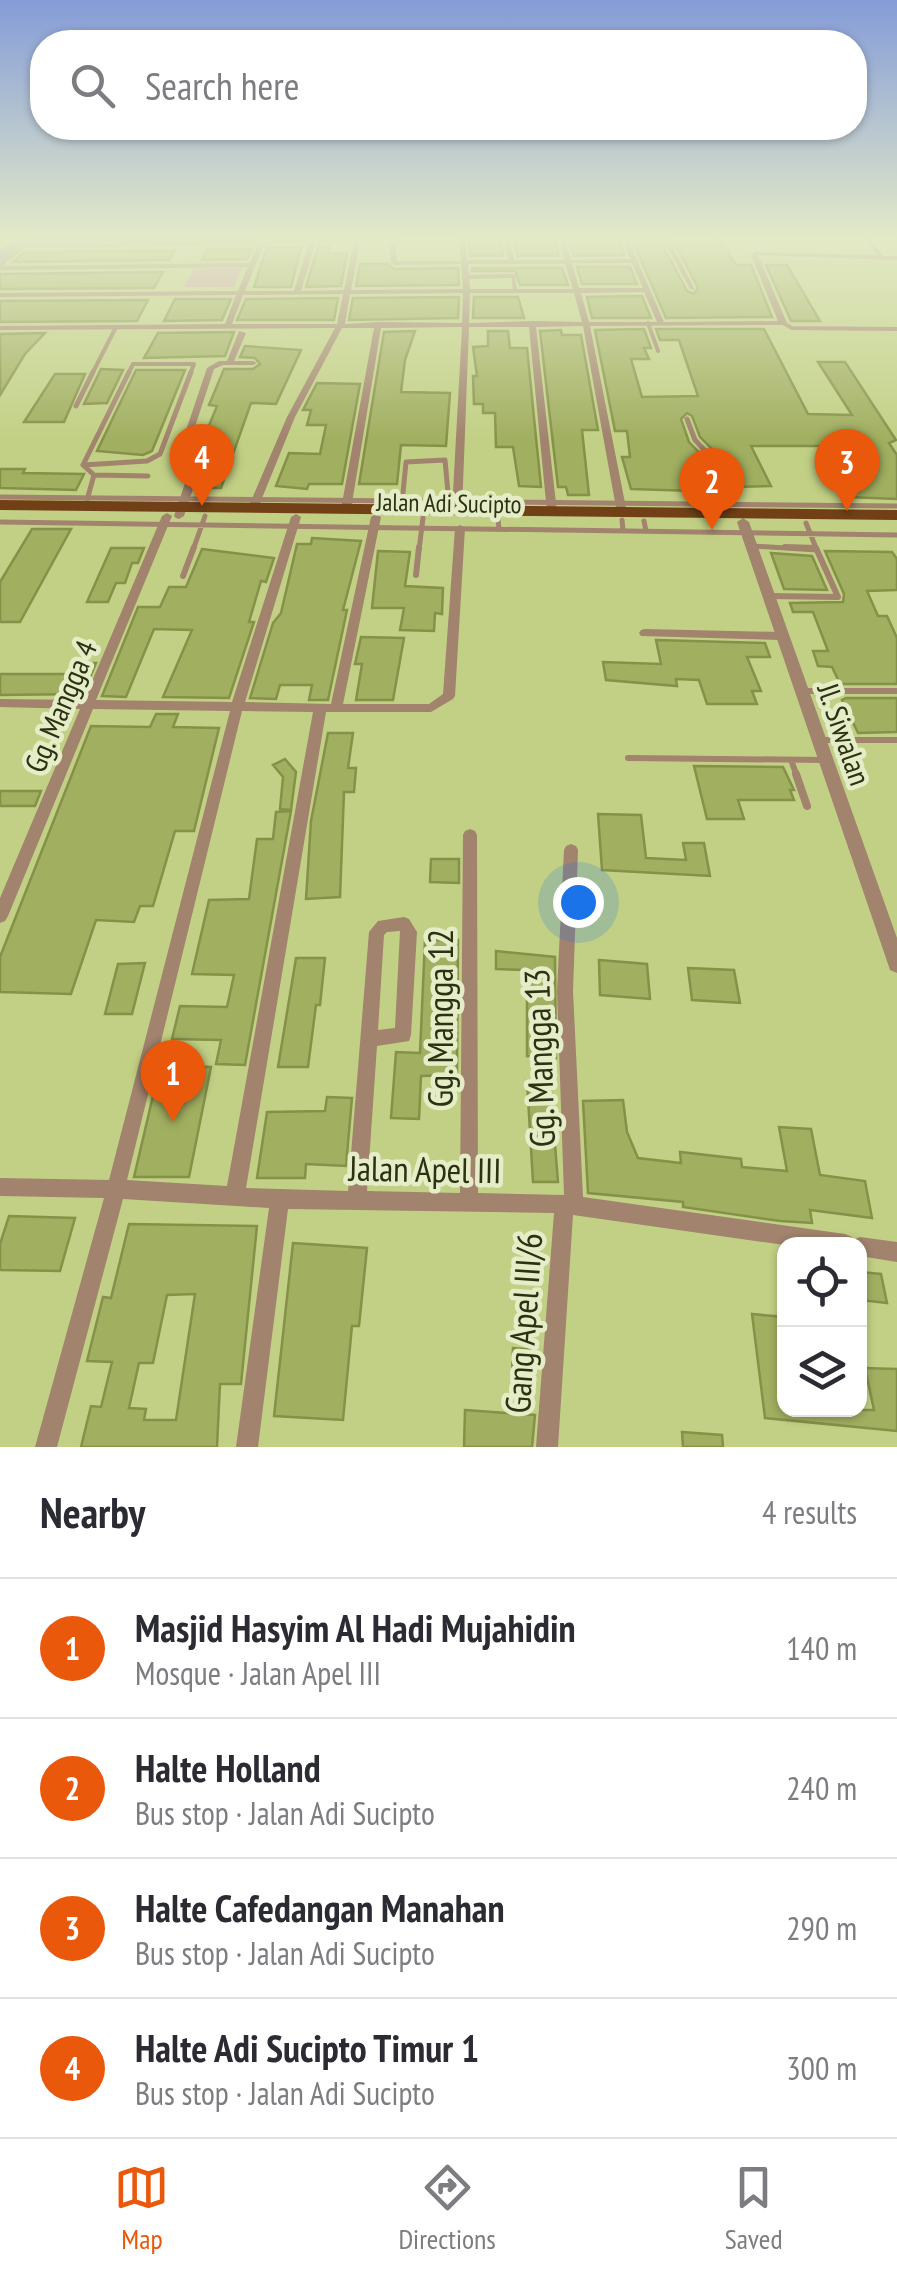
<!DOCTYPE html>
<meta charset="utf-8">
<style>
body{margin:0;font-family:"PT Sans Narrow",sans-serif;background:#f7f7f7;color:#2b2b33}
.controls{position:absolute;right:30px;bottom:30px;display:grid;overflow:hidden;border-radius:20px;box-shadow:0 2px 8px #0004}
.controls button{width:90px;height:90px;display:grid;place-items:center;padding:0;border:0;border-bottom:2px solid #e1e1e2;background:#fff;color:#2b2b33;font:50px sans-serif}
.you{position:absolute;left:578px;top:902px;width:35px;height:35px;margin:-25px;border:8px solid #fff;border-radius:50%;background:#1a73e8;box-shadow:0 0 0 15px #1a73e833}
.badge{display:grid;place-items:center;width:65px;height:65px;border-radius:50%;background:#ea580c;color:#fff;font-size:32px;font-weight:700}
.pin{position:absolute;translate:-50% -82px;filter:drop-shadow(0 2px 5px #0008)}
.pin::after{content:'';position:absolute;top:52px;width:35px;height:30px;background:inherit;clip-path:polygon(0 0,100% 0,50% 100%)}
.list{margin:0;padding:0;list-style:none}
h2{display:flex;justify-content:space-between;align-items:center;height:130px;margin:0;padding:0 40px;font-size:42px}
h2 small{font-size:32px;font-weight:400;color:#7c7c81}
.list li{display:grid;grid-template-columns:65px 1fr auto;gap:30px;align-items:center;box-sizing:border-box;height:140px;padding:0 40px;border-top:2px solid #e1e1e2}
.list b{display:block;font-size:38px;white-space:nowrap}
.list p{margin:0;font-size:32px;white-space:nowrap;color:#7c7c81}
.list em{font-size:32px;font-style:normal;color:#7c7c81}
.icon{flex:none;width:55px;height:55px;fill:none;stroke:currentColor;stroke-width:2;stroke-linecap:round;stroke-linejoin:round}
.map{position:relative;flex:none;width:897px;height:1447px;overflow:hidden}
.search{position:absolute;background:#fff;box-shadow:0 2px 8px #0004;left:30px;right:30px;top:30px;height:110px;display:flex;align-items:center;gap:25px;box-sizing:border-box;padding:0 35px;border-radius:40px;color:#7c7c81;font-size:38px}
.sheet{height:690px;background:#fff}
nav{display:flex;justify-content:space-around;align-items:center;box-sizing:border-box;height:140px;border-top:2px solid #e1e1e2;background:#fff;font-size:28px;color:#7c7c81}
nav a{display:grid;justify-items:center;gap:5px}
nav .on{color:#ea580c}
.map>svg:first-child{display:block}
.green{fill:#cd98aa}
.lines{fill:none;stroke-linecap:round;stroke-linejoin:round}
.river{fill:#8e79bf;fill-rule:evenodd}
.building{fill:#a1af60;stroke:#859148;stroke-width:2.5;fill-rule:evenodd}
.service-far3{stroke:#a1836e;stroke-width:4}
.service-far2{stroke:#a1836e;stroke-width:5}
.service-far1{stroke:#a1836e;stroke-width:6}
.service{stroke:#a1836e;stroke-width:8}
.minor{fill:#a1836e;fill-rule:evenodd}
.tertiary{fill:#a1836e;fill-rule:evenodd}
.secondary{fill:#8c6242;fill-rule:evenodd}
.trunk{fill:#714017;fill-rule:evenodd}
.labels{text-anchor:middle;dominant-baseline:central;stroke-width:9;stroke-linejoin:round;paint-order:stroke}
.far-street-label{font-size:25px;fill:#2c3112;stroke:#e5edc8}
.street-label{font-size:30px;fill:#2c3112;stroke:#e5edc8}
.near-street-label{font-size:35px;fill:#2c3112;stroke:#e5edc8}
</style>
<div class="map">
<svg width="897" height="1447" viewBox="0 0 897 1447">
<rect width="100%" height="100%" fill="#c2d085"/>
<path class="green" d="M194 268H242L234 287H184Z"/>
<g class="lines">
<path class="river" d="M248 237 247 243 242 244 24 246 0 262V250L20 238Z"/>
</g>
<path class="building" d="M469 237H499L503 256H470Z
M513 237H554L559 256H517Z
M568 237H618L624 255 574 256Z
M631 237H658L687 291 694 294 698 288 674 242 722 241 736 265H751L772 317 666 318Z
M329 246V254L347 253 341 286 306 287 318 247Z
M301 247 291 287H254L267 248Z
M207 249H252L247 259 202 260Z
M175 250 169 260 13 262 25 252Z
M360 264H388L394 269 458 268 459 285 356 286Z
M766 265H787L820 321H791Z
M577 267H630L637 284H582Z
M472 268H562L568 285H520L515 271H472Z
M163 272 154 288 0 289V274Z
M642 296 651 318H592L587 297Z
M459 297 458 318 349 320 353 298Z
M474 297H518L524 318H473Z
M338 298 334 320H237L246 299Z
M175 299H231L222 320 164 321Z
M148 300 137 321 0 322V301Z
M644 329 651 348H644L649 359H631L642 397 698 396 679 340H660L656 329H764L808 414 852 415 818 362H845L896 440 889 443 897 455V499L847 497 826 446H751L771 486 732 487 720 457 700 437 692 416 687 413 681 419 689 442 709 463 716 485H693L694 491 631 489 622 457H630L627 431H615L595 330Z
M561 330 562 335H581L598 430H582L589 495H568L566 487H558L540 331Z
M415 331 405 360 401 392 450 393 446 446 401 445 397 484H359L384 332Z
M488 331H508L510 348H527L541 487 519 486 513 447H496L495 413H483V404H474L473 376H477L473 347 488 346Z
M234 332 225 356 144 358 158 333Z
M45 333 25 354 0 395V334Z
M245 346 301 350 276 404 251 403 221 488H197L202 475 194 462 217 406 209 405 224 369H253L260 364 255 358 240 357Z
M101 369 123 370 107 403 84 404Z
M136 370H185L152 451 143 455 97 451Z
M55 374H85L64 422H24Z
M317 383 360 384 342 484H309L307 489 276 486 289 453 320 454 326 425H307L311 410H303Z
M0 469H25L23 473 84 474 76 490 0 488Z
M32 529H71L20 622H0V582Z
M312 538 361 541 343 610H347L328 700H309L312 685H280L276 699 250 698 273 623 281 613 297 544H311Z
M111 548H144L138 563H132L125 583H116L108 602H87Z
M202 549 274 558 266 582 261 581 249 622H254L229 698 163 697 192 630 154 629 126 697 102 696 138 607H160L169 587H186Z
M378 551 410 552 405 586 443 588 442 614 435 613 434 631 400 630 404 608H372Z
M825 551 892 552 897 559V590L867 591 878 616H887L897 638V684H840L832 667 818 666 813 651H828L813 612H793L790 603 843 602 844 594Z
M771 553 812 556 827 590 784 589Z
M361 637 404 638 393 700H356L362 664H355Z
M656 640 765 643 770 657H747L761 691H752L757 704H707L699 680 676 679 677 686 606 680 603 662 661 664Z
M75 663H96L83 694 0 695V674H69Z
M846 698H897V732L858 733 842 700Z
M156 714H178L173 727 219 728 194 831H175L153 906H140L134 922 96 920 71 994 0 992V957L91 726 150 727Z
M328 733H353L348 768H356L354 792H344L340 897 306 899 311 821Z
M285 759 296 772 291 810 280 809 283 777 273 765Z
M694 766 783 767 794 790H790L794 800H738L744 819H707Z
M0 791H41L35 806H0Z
M291 811 245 1065 216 1064 221 1040 172 1039 180 1006 227 1007 234 975 192 974 209 900 249 899 257 839H273L276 812Z
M598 814 641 815 646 858 686 860 683 843H704L710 876 602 870Z
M431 859H459V883L430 882Z
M425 940H458L457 1075 421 1076 419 1119 391 1118 396 1052 420 1053Z
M496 951 555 957 556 1058 527 1056V970L496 969Z
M296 958H325L320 1005H316L308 1067H278Z
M599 960 647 964 650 999 600 995Z
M145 963 132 1014H105L118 964Z
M688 968 734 970 740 1003 692 1000Z
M160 1066 211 1067 189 1177H134Z
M527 1081H550L558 1182H533Z
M327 1097 352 1098 346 1166 306 1164 305 1178H257L267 1112 325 1111Z
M623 1100 627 1132 638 1158 681 1163 680 1152 741 1159 742 1167 787 1171 779 1127 811 1129 820 1175 865 1181 872 1218 810 1210 812 1223 780 1221 683 1207V1202L588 1193 583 1101Z
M9 1216 75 1218 60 1271 0 1270V1244Z
M129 1224 257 1226 241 1384H220L217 1447H81L91 1406 101 1407 112 1362 87 1361 103 1297 111 1298ZM195 1294 176 1420H144L146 1409 129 1408 139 1363H153L167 1295Z
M293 1243 367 1248 359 1326H352L343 1420 274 1416Z
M860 1272 881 1274 887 1303 860 1300Z
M752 1314 784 1317V1410H874L865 1368 897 1369V1431L765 1418Z
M513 1348 534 1350V1376L512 1374Z
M465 1410 535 1415 532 1447H464Z
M682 1432 722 1435 723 1447H683Z"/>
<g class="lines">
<path class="service-far3" d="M466 277 513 276 515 290
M648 323 658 351
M783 323 792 328 897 329
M92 374 116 327
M128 374 133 364H194L190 374"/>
<path class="service-far2" d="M129 372 83 465 147 461 160 454 191 372
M76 406 93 372
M687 419 695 440 714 460 730 505
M83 465 94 475 87 500
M94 475 148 476
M0 497 897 506
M402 503 406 462 445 460 449 504
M498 519 499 529
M622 520 623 530
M644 521 646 531
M0 522 897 535
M806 523 816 548
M752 546 817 550
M193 550 205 516
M419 550 423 518"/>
<path class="service-far1" d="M416 575 419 547
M183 576 194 547
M769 596 838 597 816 548 785 547
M802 691H897
M819 740H897
M628 758 824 760
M791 760 797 776"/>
<path class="service" d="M796 774 807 806"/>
<path class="minor" d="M0 237H32L34 239 31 241H0Z
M389 237H395L397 261H461L459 237H465L467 260H508L503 237H509L514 260H564L558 237H564L571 260 630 259 621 237H627L664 322 778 321 751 255 755 252 877 255 865 239 869 237 883 256H897V260L758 255 787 323 783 325 590 326 627 513 622 516 617 513 583 326 536 327 557 512 552 515 547 512 529 327H469L462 511 457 514 452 511 462 327 381 328 351 509 346 512 341 509 374 328H342L295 417 258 508 253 511 248 508 287 417 335 328 0 330V326L225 324 236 295 0 297V293L238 291 248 267 0 270V262L22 244ZM354 242 344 290 301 291 315 243ZM360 242H389L391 263 394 265 461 264 463 289 351 290ZM309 243 294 291H245L264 244ZM257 245 250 263 3 266 24 248ZM572 263H632L643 288H579ZM468 264H565L573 289H470ZM644 292 657 322H589L581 293ZM463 293 462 323 378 322 345 324 350 294ZM470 293H574L582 322 532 321 469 323ZM343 294 337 324H232L243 295Z
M662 237H668L695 290 690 289Z
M239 331 246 333 234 361H253L257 363 253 365H223L214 369 188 448V460L198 474 184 516 179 519 176 518 174 516 188 474 178 460 180 448 207 368 219 361H227Z
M167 513 172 516 96 700 232 702 291 517 296 514 301 517 245 702 331 704 371 517 376 514 381 517 343 704H429L443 694 455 528 460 525 465 528 455 696 453 699 431 712H326L246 1188 348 1191 369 932 378 921 404 917 409 919 417 932 411 1035 409 1041 377 1046 367 1191 460 1193 463 835 465 831 470 829 475 831 477 835 478 1193 564 1195 557 991 564 850 566 846 571 844 576 846 578 850 573 991 583 1197 845 1234 852 1237 853 1240 860 1237 897 1242V1262L860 1256V1244L784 1245 573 1215 558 1447H536L554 1213 288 1209 258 1447H236L269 1208 123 1199 57 1447H35L104 1198 0 1196V1178L109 1180 230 711 93 709 8 916 5 921 0 923V898L80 709 0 707V699L84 700 162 516ZM242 711 313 712 227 1186 127 1180ZM400 931 395 1028 378 1030 384 935 387 932Z
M645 629 781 632 787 636 781 640 641 636 639 633 641 630Z"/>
<path class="tertiary" d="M743 518 749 522 897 938V973L890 970 888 964 737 522Z"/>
<path class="secondary" d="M0 237H7L0 244Z"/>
<path class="trunk" d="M0 500 897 510V520L0 510Z"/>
</g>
<linearGradient id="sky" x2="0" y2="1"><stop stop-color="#849cd8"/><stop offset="0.54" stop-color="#e4eac8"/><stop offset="1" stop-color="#e4eac8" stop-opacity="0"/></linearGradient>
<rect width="897" height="440" fill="url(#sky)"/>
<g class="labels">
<g class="far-street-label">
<text transform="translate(449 503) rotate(1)">Jalan Adi Sucipto</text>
</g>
<g class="street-label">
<text transform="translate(60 706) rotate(-67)">Gg. Mangga 4</text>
<text transform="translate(845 734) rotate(71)">Jl. Siwalan</text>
</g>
<g class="near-street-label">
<text transform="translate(440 1018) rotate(-90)">Gg. Mangga 12</text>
<text transform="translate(539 1058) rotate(-92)">Gg. Mangga 13</text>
<text transform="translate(425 1169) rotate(1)">Jalan Apel III</text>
<text transform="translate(523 1323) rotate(-86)">Gang Apel III/6</text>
</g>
</g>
</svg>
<div class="controls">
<button><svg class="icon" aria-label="locate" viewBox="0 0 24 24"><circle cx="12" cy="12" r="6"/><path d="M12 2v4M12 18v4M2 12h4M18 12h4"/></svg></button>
<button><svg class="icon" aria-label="layers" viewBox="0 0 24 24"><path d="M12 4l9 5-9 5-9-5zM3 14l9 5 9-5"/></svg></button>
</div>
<div class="you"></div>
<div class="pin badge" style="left:173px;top:1122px">1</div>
<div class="pin badge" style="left:712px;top:530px">2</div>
<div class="pin badge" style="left:847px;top:511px">3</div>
<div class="pin badge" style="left:202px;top:506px">4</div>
<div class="search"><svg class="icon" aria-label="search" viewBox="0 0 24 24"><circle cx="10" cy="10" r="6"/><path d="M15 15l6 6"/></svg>Search here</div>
</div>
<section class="sheet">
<h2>Nearby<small>4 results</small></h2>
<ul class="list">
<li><span class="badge">1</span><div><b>Masjid Hasyim Al Hadi Mujahidin</b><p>Mosque · Jalan Apel III</p></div><em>140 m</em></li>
<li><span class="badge">2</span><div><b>Halte Holland</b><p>Bus stop · Jalan Adi Sucipto</p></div><em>240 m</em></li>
<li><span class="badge">3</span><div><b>Halte Cafedangan Manahan</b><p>Bus stop · Jalan Adi Sucipto</p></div><em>290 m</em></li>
<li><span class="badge">4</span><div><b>Halte Adi Sucipto Timur 1</b><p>Bus stop · Jalan Adi Sucipto</p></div><em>300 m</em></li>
</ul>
</section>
<nav>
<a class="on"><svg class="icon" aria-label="map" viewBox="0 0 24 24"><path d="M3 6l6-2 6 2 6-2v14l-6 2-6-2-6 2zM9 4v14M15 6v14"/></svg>Map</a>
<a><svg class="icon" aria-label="directions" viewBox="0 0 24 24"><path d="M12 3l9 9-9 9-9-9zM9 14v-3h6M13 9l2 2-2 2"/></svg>Directions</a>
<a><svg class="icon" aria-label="saved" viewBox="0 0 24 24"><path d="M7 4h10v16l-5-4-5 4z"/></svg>Saved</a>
</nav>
